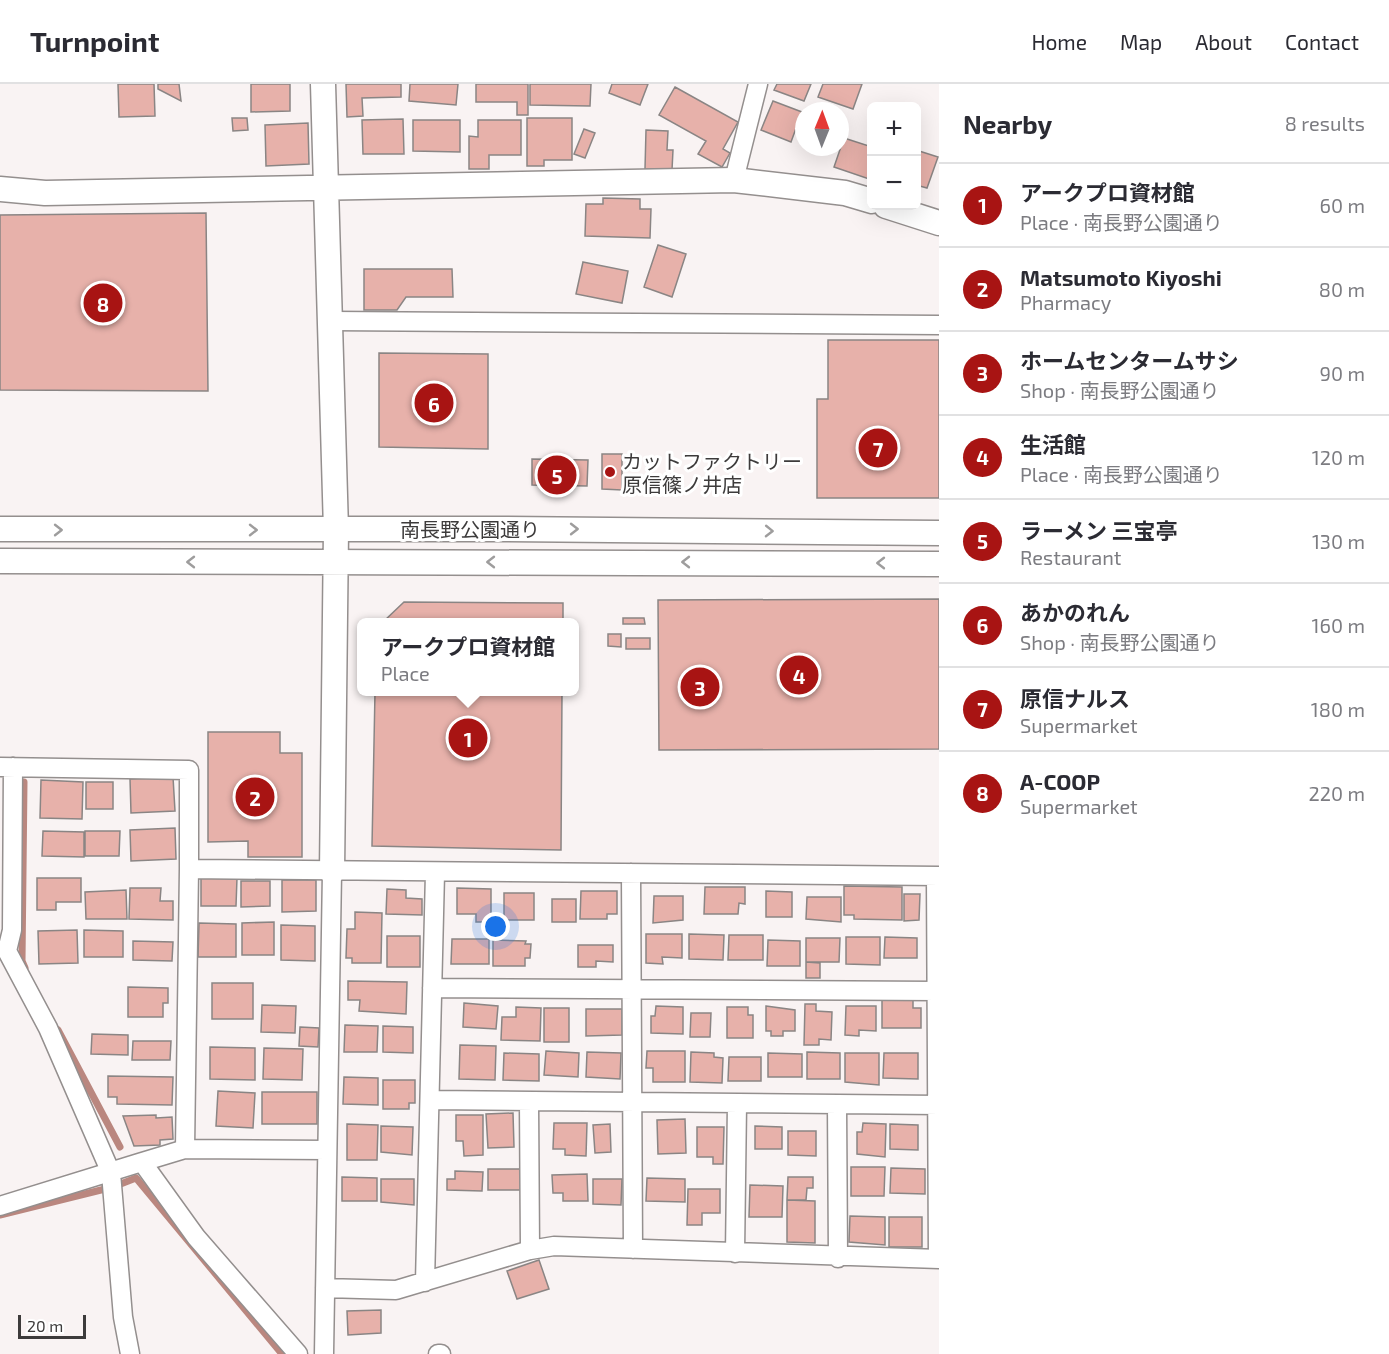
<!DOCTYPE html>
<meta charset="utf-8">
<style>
body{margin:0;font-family:"Exo 2","Noto Sans JP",sans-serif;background:#f7f7f7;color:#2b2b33}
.controls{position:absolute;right:18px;top:18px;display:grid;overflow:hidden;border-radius:9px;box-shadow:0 6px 24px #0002}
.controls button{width:54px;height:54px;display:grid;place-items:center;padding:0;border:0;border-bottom:2px solid #e1e1e2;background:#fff;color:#2b2b33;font:30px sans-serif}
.compass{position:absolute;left:795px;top:18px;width:54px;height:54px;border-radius:50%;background:#fff;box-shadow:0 6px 24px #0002;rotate:1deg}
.scale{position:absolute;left:18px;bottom:15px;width:68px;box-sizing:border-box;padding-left:6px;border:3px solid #3d3b3b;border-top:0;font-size:16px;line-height:21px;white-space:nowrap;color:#3d3b3b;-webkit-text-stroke:4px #fff;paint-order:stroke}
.you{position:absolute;left:496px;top:843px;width:21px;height:21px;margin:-15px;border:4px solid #fff;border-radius:50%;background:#1a73e8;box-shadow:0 0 0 9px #1a73e833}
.badge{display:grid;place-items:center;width:39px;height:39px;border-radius:50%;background:#a81413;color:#fff;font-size:20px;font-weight:700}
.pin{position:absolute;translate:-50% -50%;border:3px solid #fff;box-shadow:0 2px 6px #0006}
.popup{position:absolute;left:357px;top:534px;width:222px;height:78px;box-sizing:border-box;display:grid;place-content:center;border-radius:9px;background:#fff;filter:drop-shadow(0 2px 4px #0005);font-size:20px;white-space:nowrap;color:#7c7c81}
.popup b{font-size:22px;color:#2b2b33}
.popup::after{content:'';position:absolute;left:50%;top:100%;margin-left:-12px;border:12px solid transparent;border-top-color:#fff}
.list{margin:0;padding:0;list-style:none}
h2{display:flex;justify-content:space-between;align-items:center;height:78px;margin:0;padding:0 24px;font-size:26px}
h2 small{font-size:20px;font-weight:400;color:#7c7c81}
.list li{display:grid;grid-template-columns:39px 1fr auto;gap:18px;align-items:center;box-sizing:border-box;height:84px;padding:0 24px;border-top:2px solid #e1e1e2}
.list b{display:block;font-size:22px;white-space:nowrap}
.list p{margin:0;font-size:20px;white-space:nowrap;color:#7c7c81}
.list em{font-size:20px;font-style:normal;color:#7c7c81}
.map{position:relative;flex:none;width:939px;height:1270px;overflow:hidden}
header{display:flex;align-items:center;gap:36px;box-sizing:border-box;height:84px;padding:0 30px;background:#fff;border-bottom:2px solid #e1e1e2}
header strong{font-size:28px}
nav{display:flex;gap:33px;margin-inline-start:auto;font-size:21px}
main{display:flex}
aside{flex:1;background:#fff}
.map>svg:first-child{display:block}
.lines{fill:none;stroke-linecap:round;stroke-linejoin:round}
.stream{stroke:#ba877f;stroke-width:7}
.building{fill:#e7b1aa;stroke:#8a8584;stroke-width:1.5}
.street-casing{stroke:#948f8e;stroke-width:21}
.secondary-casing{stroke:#948f8e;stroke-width:27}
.street{stroke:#fff;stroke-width:18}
.secondary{stroke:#fff;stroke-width:24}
.oneway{stroke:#9e9d9d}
.poi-dot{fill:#a81413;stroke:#fff;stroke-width:2}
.labels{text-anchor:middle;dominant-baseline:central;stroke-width:6;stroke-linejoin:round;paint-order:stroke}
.poi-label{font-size:20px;fill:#3d3b3b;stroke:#fff;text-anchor:start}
.street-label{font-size:20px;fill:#3d3b3b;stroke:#fff}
</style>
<header>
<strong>Turnpoint</strong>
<nav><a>Home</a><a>Map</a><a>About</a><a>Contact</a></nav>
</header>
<main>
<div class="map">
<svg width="939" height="1270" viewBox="0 0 939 1270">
<rect width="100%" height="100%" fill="#f9f3f3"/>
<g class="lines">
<path class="stream" d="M24 698 22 877 25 884
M58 946 120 1063
M118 1101 136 1094 282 1270
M0 1131 105 1105"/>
</g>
<path class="building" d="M118 0H154L155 32 119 33Z
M158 0H179L181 17 158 5Z
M251 0H290V27L251 28Z
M346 0H401V13L362 14 363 32 347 33Z
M410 0H458L456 21 409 17Z
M476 0H528V31H517V18H476Z
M530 0H591L590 22 530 21Z
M612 0H648L640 21 609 9Z
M777 0H811L804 17 774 6Z
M823 0H862L853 25 818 13Z
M675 3 738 38 723 65 730 69 722 83 698 70 706 57 659 31Z
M773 17 802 28 791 58 761 46Z
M232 34H247L248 46 233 47Z
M527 34H572V76H544V82H527Z
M403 35 404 70H363L362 36Z
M413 36H460V68L413 67Z
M478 36H521V71H489V85H469V52L478 53Z
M308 39 309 80 266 82 265 41Z
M584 45 595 49 585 74 574 70Z
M646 46 668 47 667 66H673L672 86 645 85Z
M844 54 872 63V96L834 83Z
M916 66 938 73 927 104 916 101Z
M603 114 640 115V125H651L650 154 585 152 586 120H603Z
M206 129 208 307 0 306V131Z
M658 161 686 170 672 213 644 203Z
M583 178 628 187 622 219 576 210Z
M364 185H452L453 213H406L397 226H364Z
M828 256H939V414H817V315H828Z
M379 269 488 270V365L379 363Z
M602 370H622V406L602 405Z
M532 375 588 376 587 402 532 401Z
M939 515V665L659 666 658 516Z
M404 518 563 519V538H383Z
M623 534H644L645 540H623Z
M608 550H621V563L608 562Z
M626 554H650V565H626Z
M375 608H562L561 766 372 762Z
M208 648H280V669H302V773H248V757L208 758Z
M173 693 175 727 131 729 130 695Z
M41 696 83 698 82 735 40 734Z
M86 698H113V725H86Z
M175 744 176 775 131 777 130 746Z
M43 747 84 748V773L42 772Z
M85 747H120L119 772H85Z
M37 794H81V818H56V826H37Z
M201 794H237L236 822H201Z
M282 796H316V827L282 828Z
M241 797H270V822L241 823Z
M844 802 902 803V836L854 835V831H844Z
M705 803H745V820L739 819 738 830H704Z
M130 804H161L160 817H173V836L129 835Z
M457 804 491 805V838H476V830H457Z
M387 805 406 806V814L422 815V831L386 830Z
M126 806 127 835H86L85 808Z
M581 807H617V830H607V835H580Z
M766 807 792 808V833H766Z
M504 809H534V836H504Z
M904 810H920L919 836 904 837Z
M654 812H683V836L653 839Z
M807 813H841V838L806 835Z
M552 815H576V838H552Z
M355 828 382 829 381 879H352V874H346L347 845H355Z
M274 838V871H242V839Z
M199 839 236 840V873H198Z
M281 841 315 842V877L281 876Z
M77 846 78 879 39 880 38 847Z
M84 846 123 847V873H84Z
M646 850H682V874L662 873 663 880 646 879Z
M689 850 724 851 723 876 689 875Z
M729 851H763V876H728Z
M387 852H420V883H387Z
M846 853H880V881L846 880Z
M885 853 917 854V874H884Z
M806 854H840L839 878H806Z
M452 855H489V880H451Z
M493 856 526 857 525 860H531L530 874H525V882H493Z
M768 856 800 857V882H767Z
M133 857 173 858 172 877 133 876Z
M578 861H613V878L596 877V883H578Z
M806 878 820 879V894H806Z
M348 897 407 898 406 930 359 927 360 916H348Z
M212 899H253V935H212Z
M128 903 168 904V919H163V933H128Z
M882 915 913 916V924H921V944H882Z
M464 919 498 922 496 945 463 943Z
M805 920H816V927L832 928 831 956 819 955V961H804Z
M262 921 296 922 295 949 261 948Z
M656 922 683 923V950L651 949V932H655Z
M766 922 795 926V947H783V952H771V947H766Z
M846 922H876V947L859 946V952L845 951Z
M516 923 541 924 540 957 501 956 502 933H516Z
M727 923H748V931H753V954H727Z
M544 924H569V958H544Z
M586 925H622V951L586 952Z
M691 929H711L710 953H690Z
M345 941 378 942 377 968H344Z
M383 942 413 943V969L383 968Z
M300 943 319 944 318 963 299 962Z
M92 950 128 951V971L91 970Z
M133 957H171L170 976H132Z
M460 961 496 962 495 996 459 995Z
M210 963 255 964V996L210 995Z
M264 964 303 965 302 996 263 995Z
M546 967 579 969 578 993 544 991Z
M647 967H685V998H653V984H646Z
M587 968 621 969 620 995 586 993Z
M691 968 714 969V973L723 974 722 999 690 998Z
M807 968 840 969V995H807Z
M504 969 539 970V997L503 996Z
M768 969 802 970V993H768Z
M845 969H879V1001L845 998Z
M884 969H918V995L883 994Z
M729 973H761V997H728Z
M108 992 173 993 172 1021 117 1020V1013H108Z
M344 993 378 994V1021L343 1020Z
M383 996H415V1019H409V1025H383Z
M218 1007 255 1009 253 1044 216 1042Z
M262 1008H317V1040H262Z
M513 1029 514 1063 488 1064 486 1030Z
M156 1031V1034L172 1033 173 1055 160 1056V1061L134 1062 123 1032Z
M456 1031H483V1071L464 1072 463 1057H456Z
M685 1035 686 1069 658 1070 657 1036Z
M554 1039H587L586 1072 565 1071V1065H553Z
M863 1039 886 1040 885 1073 857 1070V1048H862Z
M347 1040 378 1041 377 1076H347Z
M610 1040 611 1068 595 1069 593 1041Z
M890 1040 918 1041V1066L890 1065Z
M381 1042 413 1043 412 1071 381 1068Z
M755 1042 782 1043V1065H755Z
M697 1043H724L723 1080H713V1073H697Z
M788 1047H816V1072L788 1071Z
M851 1083H885L884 1112H851Z
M891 1084 925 1085V1110L890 1109Z
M488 1085H525L524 1106H488Z
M455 1087 483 1088 482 1107 447 1106V1095H455Z
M587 1090 588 1117H563V1109H553L552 1091Z
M342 1093 377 1094V1117H342Z
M788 1093H813V1104H807L806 1116H787Z
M647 1094 685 1095V1118L646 1117Z
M381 1095H414V1121L381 1118Z
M593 1095H622L621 1121 593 1120Z
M750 1101 783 1102 782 1133H749Z
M688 1105H720V1129H702V1141H687Z
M787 1116 815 1117V1159L787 1158Z
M850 1132 885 1133V1161L849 1158Z
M889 1133H922V1163H889Z
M539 1176 549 1205 517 1215 507 1187Z
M381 1226V1249L348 1251 347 1227Z"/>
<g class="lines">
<defs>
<path id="street" d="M734 96 758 0
M331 237 939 241
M0 683 189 686V785L939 792
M13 683 12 846 7 867 48 944 111 1089 123 1233 130 1270
M631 789 633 1165
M936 792 938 1175
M432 904 937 907
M430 1016 939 1021
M529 1018 530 1166
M837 1021 838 1174
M185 1065 189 785
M142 1078 185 1065 327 1066
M0 1122 142 1078 196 1153 298 1270
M735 1169 737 1020
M425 1198 435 789
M325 1204 396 1206 530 1166 554 1162 939 1175
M324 1270 332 788
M438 1270H441"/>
<path id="secondary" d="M323 0 336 446 332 788
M0 105 45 109 734 96 845 109 872 117
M886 122 939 139
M0 445H503L939 449
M0 477 939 480"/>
</defs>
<use href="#street" class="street-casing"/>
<use href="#secondary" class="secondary-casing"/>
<use href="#street" class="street"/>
<use href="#secondary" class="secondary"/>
</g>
<defs><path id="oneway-chevron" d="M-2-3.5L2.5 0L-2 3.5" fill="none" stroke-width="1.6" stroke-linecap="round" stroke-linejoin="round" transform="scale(1.5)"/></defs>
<g class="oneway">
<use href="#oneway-chevron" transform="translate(574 445)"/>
<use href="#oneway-chevron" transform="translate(58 446)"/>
<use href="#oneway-chevron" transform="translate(253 446)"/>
<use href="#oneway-chevron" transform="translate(769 447) rotate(1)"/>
<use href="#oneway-chevron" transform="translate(191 478) rotate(-180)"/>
<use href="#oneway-chevron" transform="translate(491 478) rotate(180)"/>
<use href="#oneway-chevron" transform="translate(686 478) rotate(-180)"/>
<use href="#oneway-chevron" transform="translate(881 479) rotate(-180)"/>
</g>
<circle class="poi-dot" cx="610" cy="388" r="6"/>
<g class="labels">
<g class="poi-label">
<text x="622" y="377">カットファクトリー<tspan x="622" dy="23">原信篠ノ井店</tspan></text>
</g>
<g class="street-label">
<text x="470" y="445">南長野公園通り</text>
</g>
</g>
</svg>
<div class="controls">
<button>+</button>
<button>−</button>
</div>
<svg class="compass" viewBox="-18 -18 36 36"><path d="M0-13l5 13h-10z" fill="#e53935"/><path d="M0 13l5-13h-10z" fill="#7c7c81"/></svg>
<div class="scale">20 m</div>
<div class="you"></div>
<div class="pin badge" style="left:468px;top:654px">1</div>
<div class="popup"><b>アークプロ資材館</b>Place</div>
<div class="pin badge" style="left:255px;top:713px">2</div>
<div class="pin badge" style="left:700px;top:603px">3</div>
<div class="pin badge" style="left:799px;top:591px">4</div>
<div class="pin badge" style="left:557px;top:391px">5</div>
<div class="pin badge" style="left:434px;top:319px">6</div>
<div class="pin badge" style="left:878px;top:364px">7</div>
<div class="pin badge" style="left:103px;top:219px">8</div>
</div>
<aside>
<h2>Nearby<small>8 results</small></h2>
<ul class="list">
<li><span class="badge">1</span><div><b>アークプロ資材館</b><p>Place · 南長野公園通り</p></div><em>60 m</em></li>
<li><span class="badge">2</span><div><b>Matsumoto Kiyoshi</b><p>Pharmacy</p></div><em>80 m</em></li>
<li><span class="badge">3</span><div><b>ホームセンタームサシ</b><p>Shop · 南長野公園通り</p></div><em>90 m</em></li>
<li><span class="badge">4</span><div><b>生活館</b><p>Place · 南長野公園通り</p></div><em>120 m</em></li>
<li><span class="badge">5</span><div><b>ラーメン 三宝亭</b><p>Restaurant</p></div><em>130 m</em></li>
<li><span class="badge">6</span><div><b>あかのれん</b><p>Shop · 南長野公園通り</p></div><em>160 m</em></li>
<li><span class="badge">7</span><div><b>原信ナルス</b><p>Supermarket</p></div><em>180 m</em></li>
<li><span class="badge">8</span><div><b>A-COOP</b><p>Supermarket</p></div><em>220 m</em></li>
</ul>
</aside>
</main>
